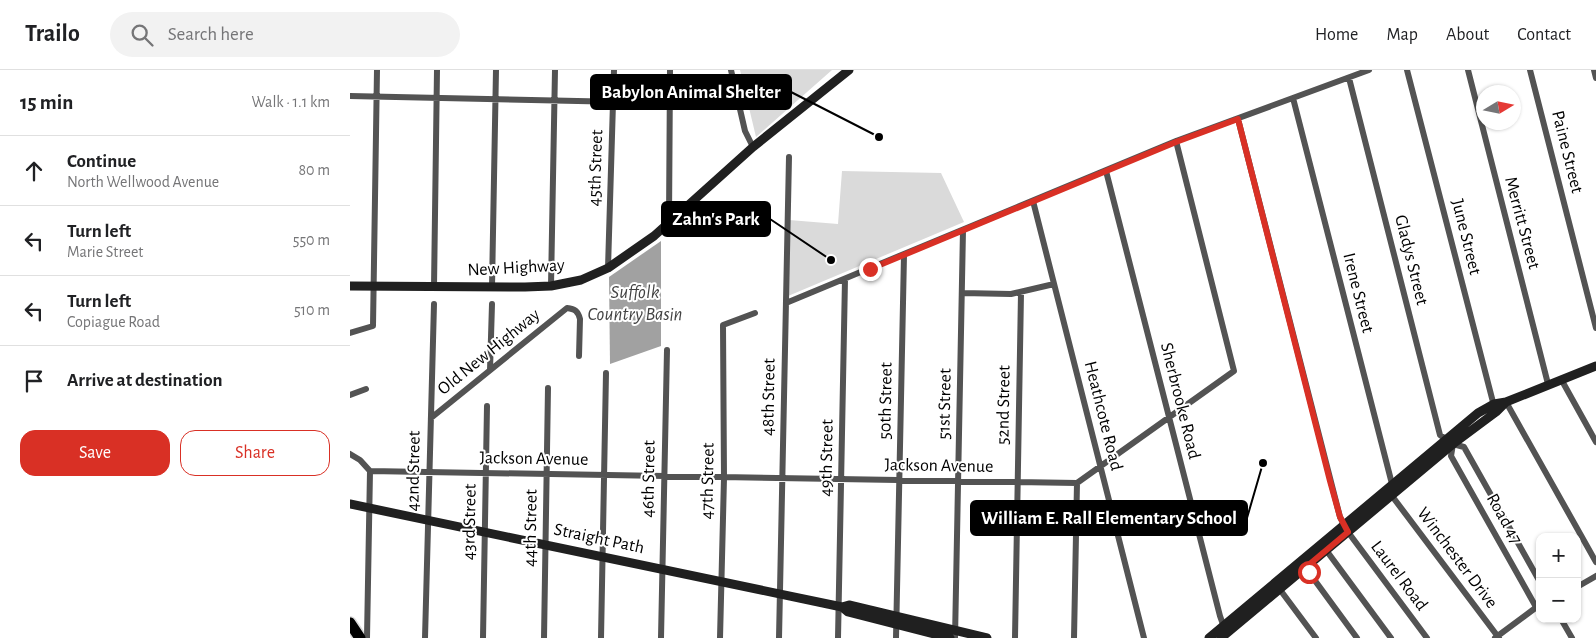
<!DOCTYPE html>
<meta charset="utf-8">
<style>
body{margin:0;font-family:"Alegreya Sans",sans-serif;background:#f2f2f2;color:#202124}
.controls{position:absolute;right:15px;bottom:15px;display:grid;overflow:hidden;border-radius:10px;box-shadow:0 1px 4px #0004}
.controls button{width:45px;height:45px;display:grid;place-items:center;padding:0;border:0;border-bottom:1px solid #e0e0e0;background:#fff;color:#202124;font:25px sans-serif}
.compass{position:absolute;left:1126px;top:15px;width:45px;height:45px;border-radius:50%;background:#fff;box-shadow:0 1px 4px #0004;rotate:80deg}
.stop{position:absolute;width:15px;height:15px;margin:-11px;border:4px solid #d93025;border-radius:50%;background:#fff}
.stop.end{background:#d93025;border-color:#fff;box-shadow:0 1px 5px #0008}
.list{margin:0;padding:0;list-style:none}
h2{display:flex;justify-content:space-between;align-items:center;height:65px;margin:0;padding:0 20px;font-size:21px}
h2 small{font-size:16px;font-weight:400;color:#757577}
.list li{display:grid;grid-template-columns:32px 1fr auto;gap:15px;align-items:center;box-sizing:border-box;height:70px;padding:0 20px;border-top:1px solid #e0e0e0}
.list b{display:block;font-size:19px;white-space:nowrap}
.list p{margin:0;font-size:16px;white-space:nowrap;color:#757577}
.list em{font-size:16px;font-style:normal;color:#757577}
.actions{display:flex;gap:10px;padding:15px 20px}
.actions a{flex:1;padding:11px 0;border:1px solid #d93025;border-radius:15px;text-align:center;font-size:18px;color:#d93025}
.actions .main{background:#d93025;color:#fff}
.icon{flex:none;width:28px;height:28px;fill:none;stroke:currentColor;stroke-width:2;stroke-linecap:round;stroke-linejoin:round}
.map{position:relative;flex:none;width:1246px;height:568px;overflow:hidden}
header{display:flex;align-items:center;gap:30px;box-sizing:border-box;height:70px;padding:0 25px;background:#fff;border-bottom:1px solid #e0e0e0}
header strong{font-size:24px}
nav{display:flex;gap:28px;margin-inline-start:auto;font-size:18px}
.search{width:350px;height:45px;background:#f2f2f2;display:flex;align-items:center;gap:12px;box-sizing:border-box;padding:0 18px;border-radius:28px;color:#757577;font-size:19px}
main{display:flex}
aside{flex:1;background:#fff}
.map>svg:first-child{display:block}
.green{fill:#dadada}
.water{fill:#a1a1a1}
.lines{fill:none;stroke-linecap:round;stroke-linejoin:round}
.highway-casing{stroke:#dbdbdb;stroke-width:14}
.street{stroke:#535353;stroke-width:6}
.secondary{stroke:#202020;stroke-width:9}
.highway{stroke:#000;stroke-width:11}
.route{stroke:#d93025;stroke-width:6}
.labels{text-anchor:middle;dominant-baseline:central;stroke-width:4;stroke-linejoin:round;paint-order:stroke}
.street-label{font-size:18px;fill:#000;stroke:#fff}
.water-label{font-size:19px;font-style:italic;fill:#424242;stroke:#fff}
.leader{fill:none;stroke:#000;stroke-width:2}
.callout-dot{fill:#000;stroke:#fff;stroke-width:2}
.callout{fill:#000;stroke:#000;stroke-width:2}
.callout-label{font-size:19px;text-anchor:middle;font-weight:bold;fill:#fff}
</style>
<header>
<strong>Trailo</strong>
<div class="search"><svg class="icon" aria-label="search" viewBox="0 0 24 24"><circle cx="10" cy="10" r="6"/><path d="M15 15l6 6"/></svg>Search here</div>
<nav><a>Home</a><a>Map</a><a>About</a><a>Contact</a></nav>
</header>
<main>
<aside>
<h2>15 min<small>Walk · 1.1 km</small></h2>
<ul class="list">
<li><svg class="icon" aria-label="ahead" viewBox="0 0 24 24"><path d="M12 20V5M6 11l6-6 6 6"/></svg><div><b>Continue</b><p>North Wellwood Avenue</p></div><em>80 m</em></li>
<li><svg class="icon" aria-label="left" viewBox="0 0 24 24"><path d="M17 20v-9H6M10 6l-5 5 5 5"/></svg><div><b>Turn left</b><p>Marie Street</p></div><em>550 m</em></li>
<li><svg class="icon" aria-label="left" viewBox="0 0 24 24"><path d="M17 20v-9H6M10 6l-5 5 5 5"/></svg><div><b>Turn left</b><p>Copiague Road</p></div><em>510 m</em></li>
<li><svg class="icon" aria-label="arrive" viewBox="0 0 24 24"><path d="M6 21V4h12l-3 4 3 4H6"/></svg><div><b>Arrive at destination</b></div></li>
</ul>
<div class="actions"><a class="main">Save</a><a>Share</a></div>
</aside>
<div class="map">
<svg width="1246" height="568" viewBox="0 0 1246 568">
<rect width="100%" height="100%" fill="#fff"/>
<path class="green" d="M390 0H482L406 67Z
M492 101 591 103 614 152 438 226 439 150 488 154Z"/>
<path class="water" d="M311 171V276L260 294 259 207Z"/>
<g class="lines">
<defs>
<path id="highway" d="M0 553 10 568"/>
</defs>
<use href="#highway" class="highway-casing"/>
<path class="street" d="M381 0 395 61 403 77
M1057 0 1144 336
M1118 0 1198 314
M1180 0 1246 258
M1244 0 1246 8
M999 8 1090 365 1103 374 1114 377 1190 512
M0 26 320 33
M943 28 1042 414V426L1149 568
M888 49 990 447 998 462 1077 568
M756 101 870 546 875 560
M683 131 794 568
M319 151 320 0
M258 198 264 0
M201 216 205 0
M84 217 87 0
M142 217 146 0
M612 223 661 224 704 214
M436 233 826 71 1019 0
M0 263 23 256 27 0
M140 300 142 234
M1211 309 1246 372
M0 325 16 319
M1156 332 1246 492
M81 348 217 238C225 239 228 241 230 249L229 286
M1103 374 1101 386 1186 537
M0 384 10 390 20 401 17 568
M20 401 727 413 884 301 826 71
M976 480 1041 568
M955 497 1007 568
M928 517 966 568
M1227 517 1246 506
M1211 549 1222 568
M75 568 84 234
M133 568 137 336
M194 568 198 318
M251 568 256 303
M311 568 317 280
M370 568 374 408 373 255 405 243
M429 568 439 87
M488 568 495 209
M546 568 554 185
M605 568 613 160
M665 568 671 223
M724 568 727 413
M1145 568 1188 536"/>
<path class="secondary" d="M0 216 175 217 201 216 231 210 258 198 304 166 403 77 499 0
M0 434 492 537 499 535 637 568
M492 537 498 542 600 568
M859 568 1128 343 1144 334 1156 332 1246 296
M871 568 1103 374 1146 342 1156 332"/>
<use href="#highway" class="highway"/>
</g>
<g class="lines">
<path class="route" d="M520 199 826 72 888 49 980 411 990 447 998 462 955 498 959 502"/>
</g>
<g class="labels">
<g class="street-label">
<text transform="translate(1217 82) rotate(76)">Paine Street</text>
<text transform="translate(246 98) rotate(-88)">45th Street</text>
<text transform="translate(1172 153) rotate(75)">Merritt Street</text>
<text transform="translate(1116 167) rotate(76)">June Street</text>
<text transform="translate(1061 190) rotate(76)">Gladys Street</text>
<text transform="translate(166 198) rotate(-3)">New Highway</text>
<text transform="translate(1008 223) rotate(76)">Irene Street</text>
<text transform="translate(139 282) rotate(-39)">Old New Highway</text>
<text transform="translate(419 327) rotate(-89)">48th Street</text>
<text transform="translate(536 331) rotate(-89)">50th Street</text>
<text transform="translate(830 331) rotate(76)">Sherbrooke Road</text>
<text transform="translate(595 334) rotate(-89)">51st Street</text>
<text transform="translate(654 335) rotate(-89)">52nd Street</text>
<text transform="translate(753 346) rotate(76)">Heathcote Road</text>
<text transform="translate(477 388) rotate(-89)">49th Street</text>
<text transform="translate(184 389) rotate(1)">Jackson Avenue</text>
<text transform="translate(589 396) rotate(1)">Jackson Avenue</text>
<text transform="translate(64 401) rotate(-89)">42nd Street</text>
<text transform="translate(299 409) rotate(-89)">46th Street</text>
<text transform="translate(358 411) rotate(-89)">47th Street</text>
<text transform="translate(1154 449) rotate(61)">Road 47</text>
<text transform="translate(120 452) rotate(-89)">43rd Street</text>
<text transform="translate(181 458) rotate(-89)">44th Street</text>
<text transform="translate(249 469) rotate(12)">Straight Path</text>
<text transform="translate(1107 488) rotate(53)">Winchester Drive</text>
<text transform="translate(1049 506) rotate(53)">Laurel Road</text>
</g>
<g class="water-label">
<text x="285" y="222">Suffolk<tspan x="285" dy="22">Country Basin</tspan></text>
</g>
</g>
<path class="leader" d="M529 67L441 22M481 190L420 149M913 393L897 448"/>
<g class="callout-dot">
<circle cx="529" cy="67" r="5"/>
<circle cx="481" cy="190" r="5"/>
<circle cx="913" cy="393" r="5"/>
</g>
<g class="callout">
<rect x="241" y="5" width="200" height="34" rx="5"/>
<rect x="312" y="132" width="108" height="34" rx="5"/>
<rect x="621" y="431" width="276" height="34" rx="5"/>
</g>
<g class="callout-label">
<text x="341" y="28">Babylon Animal Shelter</text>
<text x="366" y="155">Zahn's Park</text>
<text x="759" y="454">William E. Rall Elementary School</text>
</g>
</svg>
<div class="controls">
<button>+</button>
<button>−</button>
</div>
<svg class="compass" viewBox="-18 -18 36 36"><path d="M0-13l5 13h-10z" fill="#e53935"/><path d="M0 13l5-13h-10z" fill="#757577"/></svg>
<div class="stop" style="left:959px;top:502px"></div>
<div class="stop end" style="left:520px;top:199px"></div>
</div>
</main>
